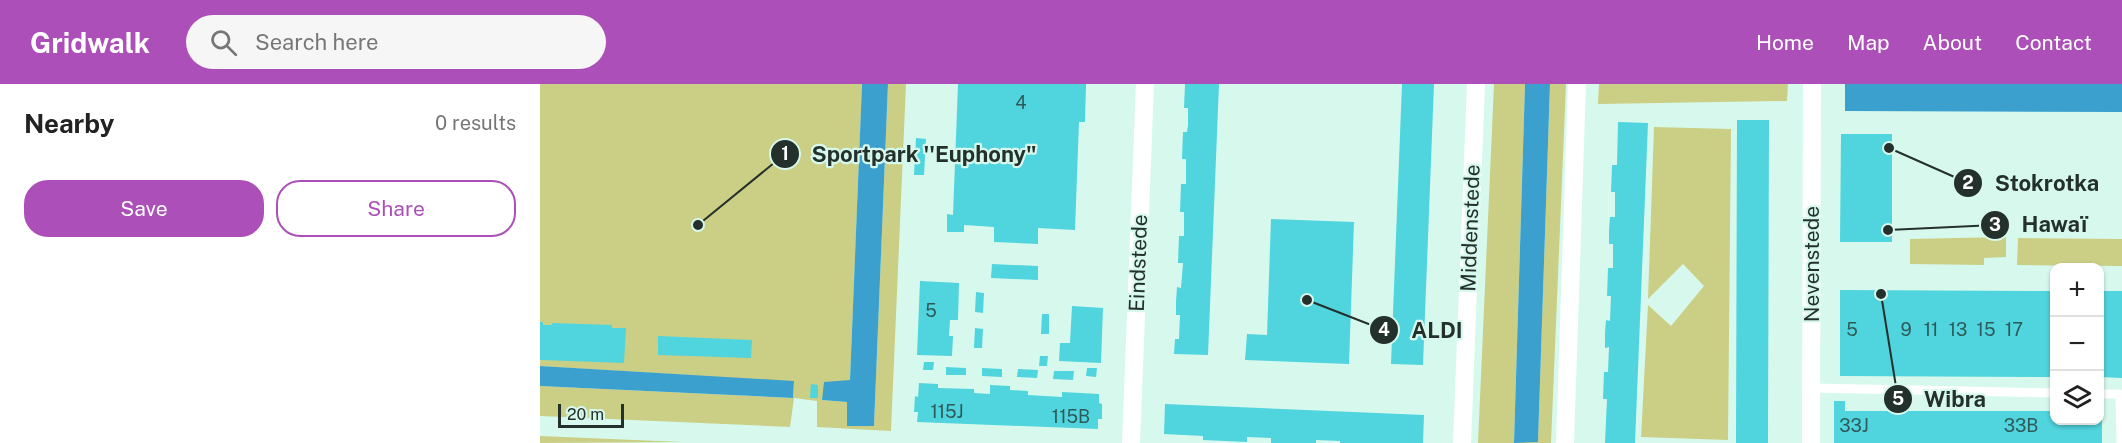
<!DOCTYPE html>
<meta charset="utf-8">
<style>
body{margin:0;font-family:"Public Sans",sans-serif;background:#f6f6f6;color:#222}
.controls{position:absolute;right:18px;bottom:18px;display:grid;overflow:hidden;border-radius:12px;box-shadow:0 2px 4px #0004}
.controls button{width:54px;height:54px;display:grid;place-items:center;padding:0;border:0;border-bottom:2px solid #e0e0e0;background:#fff;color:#222;font:30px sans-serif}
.scale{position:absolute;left:18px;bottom:15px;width:66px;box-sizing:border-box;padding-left:6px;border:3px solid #24302c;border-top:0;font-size:16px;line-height:21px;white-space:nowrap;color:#24302c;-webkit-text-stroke:4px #d7f9ed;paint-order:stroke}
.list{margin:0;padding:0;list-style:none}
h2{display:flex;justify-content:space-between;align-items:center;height:78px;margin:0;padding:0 24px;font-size:26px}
h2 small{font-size:20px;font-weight:400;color:#767676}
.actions{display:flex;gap:12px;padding:18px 24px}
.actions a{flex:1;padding:14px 0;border:2px solid #ad4fb8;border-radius:24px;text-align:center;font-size:21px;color:#ad4fb8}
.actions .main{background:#ad4fb8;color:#fff}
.icon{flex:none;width:33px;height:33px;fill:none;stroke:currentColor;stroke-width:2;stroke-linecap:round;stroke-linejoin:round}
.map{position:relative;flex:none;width:1582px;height:359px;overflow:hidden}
header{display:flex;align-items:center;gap:36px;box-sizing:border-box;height:84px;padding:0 30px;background:#ad4fb8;color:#fff}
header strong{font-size:28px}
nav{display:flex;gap:33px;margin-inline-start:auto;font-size:21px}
.search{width:420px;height:54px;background:#f6f6f6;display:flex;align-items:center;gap:15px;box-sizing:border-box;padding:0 21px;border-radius:33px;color:#767676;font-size:22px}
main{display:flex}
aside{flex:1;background:#fff}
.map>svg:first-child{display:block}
.green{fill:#cbcf85}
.water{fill:#3ba0ce}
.building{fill:#50d4dd}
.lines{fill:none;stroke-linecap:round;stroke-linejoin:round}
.service{stroke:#fff;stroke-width:9}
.minor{stroke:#fff;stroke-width:18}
.labels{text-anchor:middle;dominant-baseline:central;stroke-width:4.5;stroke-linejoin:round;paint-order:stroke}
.number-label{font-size:18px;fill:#2f5958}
.street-label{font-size:21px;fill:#24302c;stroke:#d7f9ed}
.leader{fill:none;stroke:#24302c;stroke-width:2}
.callout-dot{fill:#24302c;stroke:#d7f9ed;stroke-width:2}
.mark-label{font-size:18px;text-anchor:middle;font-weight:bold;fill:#fff}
.callout-label{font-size:22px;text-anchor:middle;font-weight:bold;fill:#24302c;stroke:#d7f9ed;stroke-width:4.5;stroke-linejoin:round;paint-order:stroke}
</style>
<header>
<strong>Gridwalk</strong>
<div class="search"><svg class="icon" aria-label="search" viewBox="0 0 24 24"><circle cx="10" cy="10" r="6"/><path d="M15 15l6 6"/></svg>Search here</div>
<nav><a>Home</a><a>Map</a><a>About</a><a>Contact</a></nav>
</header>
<main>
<aside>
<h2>Nearby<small>0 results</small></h2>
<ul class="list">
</ul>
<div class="actions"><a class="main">Save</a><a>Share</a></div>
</aside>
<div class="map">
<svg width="1582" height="359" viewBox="0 0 1582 359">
<rect width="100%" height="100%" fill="#d7f9ed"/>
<path class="green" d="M0 0H322L310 297 282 316 307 318 334 342 348 0H366L351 347 277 343V317L254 314 250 343 0 332V302L253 314 254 298 0 282Z
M954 0H985L974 358H998L1010 0H1026L1011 359H938Z
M1059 0H1248L1247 17 1058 20Z
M1114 43 1191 45 1188 356 1101 353 1108 221 1131 242 1164 202 1143 180 1108 215Z
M1466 153V173L1444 174V181L1370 180V155Z
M1478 154 1582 155V182L1477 181Z
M0 352 142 358 0 359Z"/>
<path class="water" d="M322 0H348L334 342H307V318L282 316 284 298 310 296Z
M985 0H1010L998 358 974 359Z
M1305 0H1582V28L1305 27Z
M0 282 254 297 253 314 0 302Z"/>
<path class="building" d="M418 0H546L545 38H539L535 146 498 144V160L454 158V143L424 141V148H407V130L413 131Z
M645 0H679L668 271 634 270 635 255H639L640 231H636V217L637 203 641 204 643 179H638L639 152H644V128H640L641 100H646V75H642L643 48H647L648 41V24H644Z
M862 0H894L883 281 851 280Z
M1197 36H1229L1228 359H1196Z
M1078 38 1108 39 1095 359H1065L1067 315H1063L1064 288H1068L1069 263 1065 264V249L1066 236 1070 237 1071 212H1067L1068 184H1073V160H1069V146L1070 133H1075V108H1071L1072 81H1077Z
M1301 50H1352V158H1300Z
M376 54 386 55 384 91H374Z
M731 135 814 138 809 280 705 276 707 250 727 251Z
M452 180 498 182V196L451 194Z
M380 197 419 199 418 236H410L409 252H413L412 272 377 271Z
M1300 206 1514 207V293L1300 292Z
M1560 207H1582V294L1560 293Z
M436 208 444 209 443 229 435 228Z
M532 222 563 224 561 279 519 277 520 259H530Z
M502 230H509V250H501Z
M0 238H3V241H12V239L72 241V244H86L84 279 0 276Z
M435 244 443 245 442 264H434Z
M118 252 212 256 211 274 118 271Z
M500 272H508L507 282H499Z
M384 278H394L393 286H383Z
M406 283 426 284V291H406Z
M442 284 462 285V293L442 292Z
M547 284H557L556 293 546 292Z
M478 285 498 286 497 294 477 293Z
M514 287H534L533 296 513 295Z
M379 299 398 300V304L434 305V309L450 310V301L470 302V306L488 307V311L522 313V308L559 310V319L562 320V335H558V345L377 338 378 328H374L375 312 378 313Z
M271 300 278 301V314H270Z
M1294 317H1305V327H1514V336H1560V327H1562V359H1294Z
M625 320 884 331 883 359H800V357L776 356V359H731V354L707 353V358L663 356V352L624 350Z"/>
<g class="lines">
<path class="service" d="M1271 304 1514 309
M1560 310H1580L1581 359"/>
<path class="minor" d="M591 359 605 0
M922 359 936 0
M1025 359 1037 0
M1271 359 1272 0"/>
</g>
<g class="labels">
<g class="number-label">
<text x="481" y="18">4</text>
<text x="391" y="226">5</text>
<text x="1312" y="245">5</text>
<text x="1366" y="245">9</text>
<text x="1391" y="245">11</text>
<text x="1418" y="245">13</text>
<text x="1446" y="245">15</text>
<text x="1474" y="245">17</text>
<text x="407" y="327">115J</text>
<text x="531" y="332">115B</text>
<text x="1314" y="341">33J</text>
<text x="1481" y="341">33B</text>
</g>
<g class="street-label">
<text transform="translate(930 144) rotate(-88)">Middenstede</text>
<text transform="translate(598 179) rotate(-88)">Eindstede</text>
<text transform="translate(1271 180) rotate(-90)">Nevenstede</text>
</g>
</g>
<path class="leader" d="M158 141L245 70M1349 64L1428 99M1348 146L1455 141M767 216L844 246M1341 210L1358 315"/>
<g class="callout-dot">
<circle cx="158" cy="141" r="6"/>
<circle cx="1349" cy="64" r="6"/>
<circle cx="1348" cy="146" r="6"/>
<circle cx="767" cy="216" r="6"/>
<circle cx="1341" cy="210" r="6"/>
<circle cx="245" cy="70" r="15"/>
<circle cx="1428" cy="99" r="15"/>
<circle cx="1455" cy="141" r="15"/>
<circle cx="844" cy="246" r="15"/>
<circle cx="1358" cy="315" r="15"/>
</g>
<g class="mark-label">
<text x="245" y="76">1</text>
<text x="1428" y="105">2</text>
<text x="1455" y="147">3</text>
<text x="844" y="252">4</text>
<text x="1358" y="321">5</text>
</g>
<g class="callout-label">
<text x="384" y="78">Sportpark ''Euphony"</text>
<text x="1507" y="107">Stokrotka</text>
<text x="1515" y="148">Hawaï</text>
<text x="897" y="254">ALDI</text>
<text x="1415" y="323">Wibra</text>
</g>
</svg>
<div class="controls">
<button>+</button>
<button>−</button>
<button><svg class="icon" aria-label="layers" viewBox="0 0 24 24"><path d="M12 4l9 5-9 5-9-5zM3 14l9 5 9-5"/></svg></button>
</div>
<div class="scale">20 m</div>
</div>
</main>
